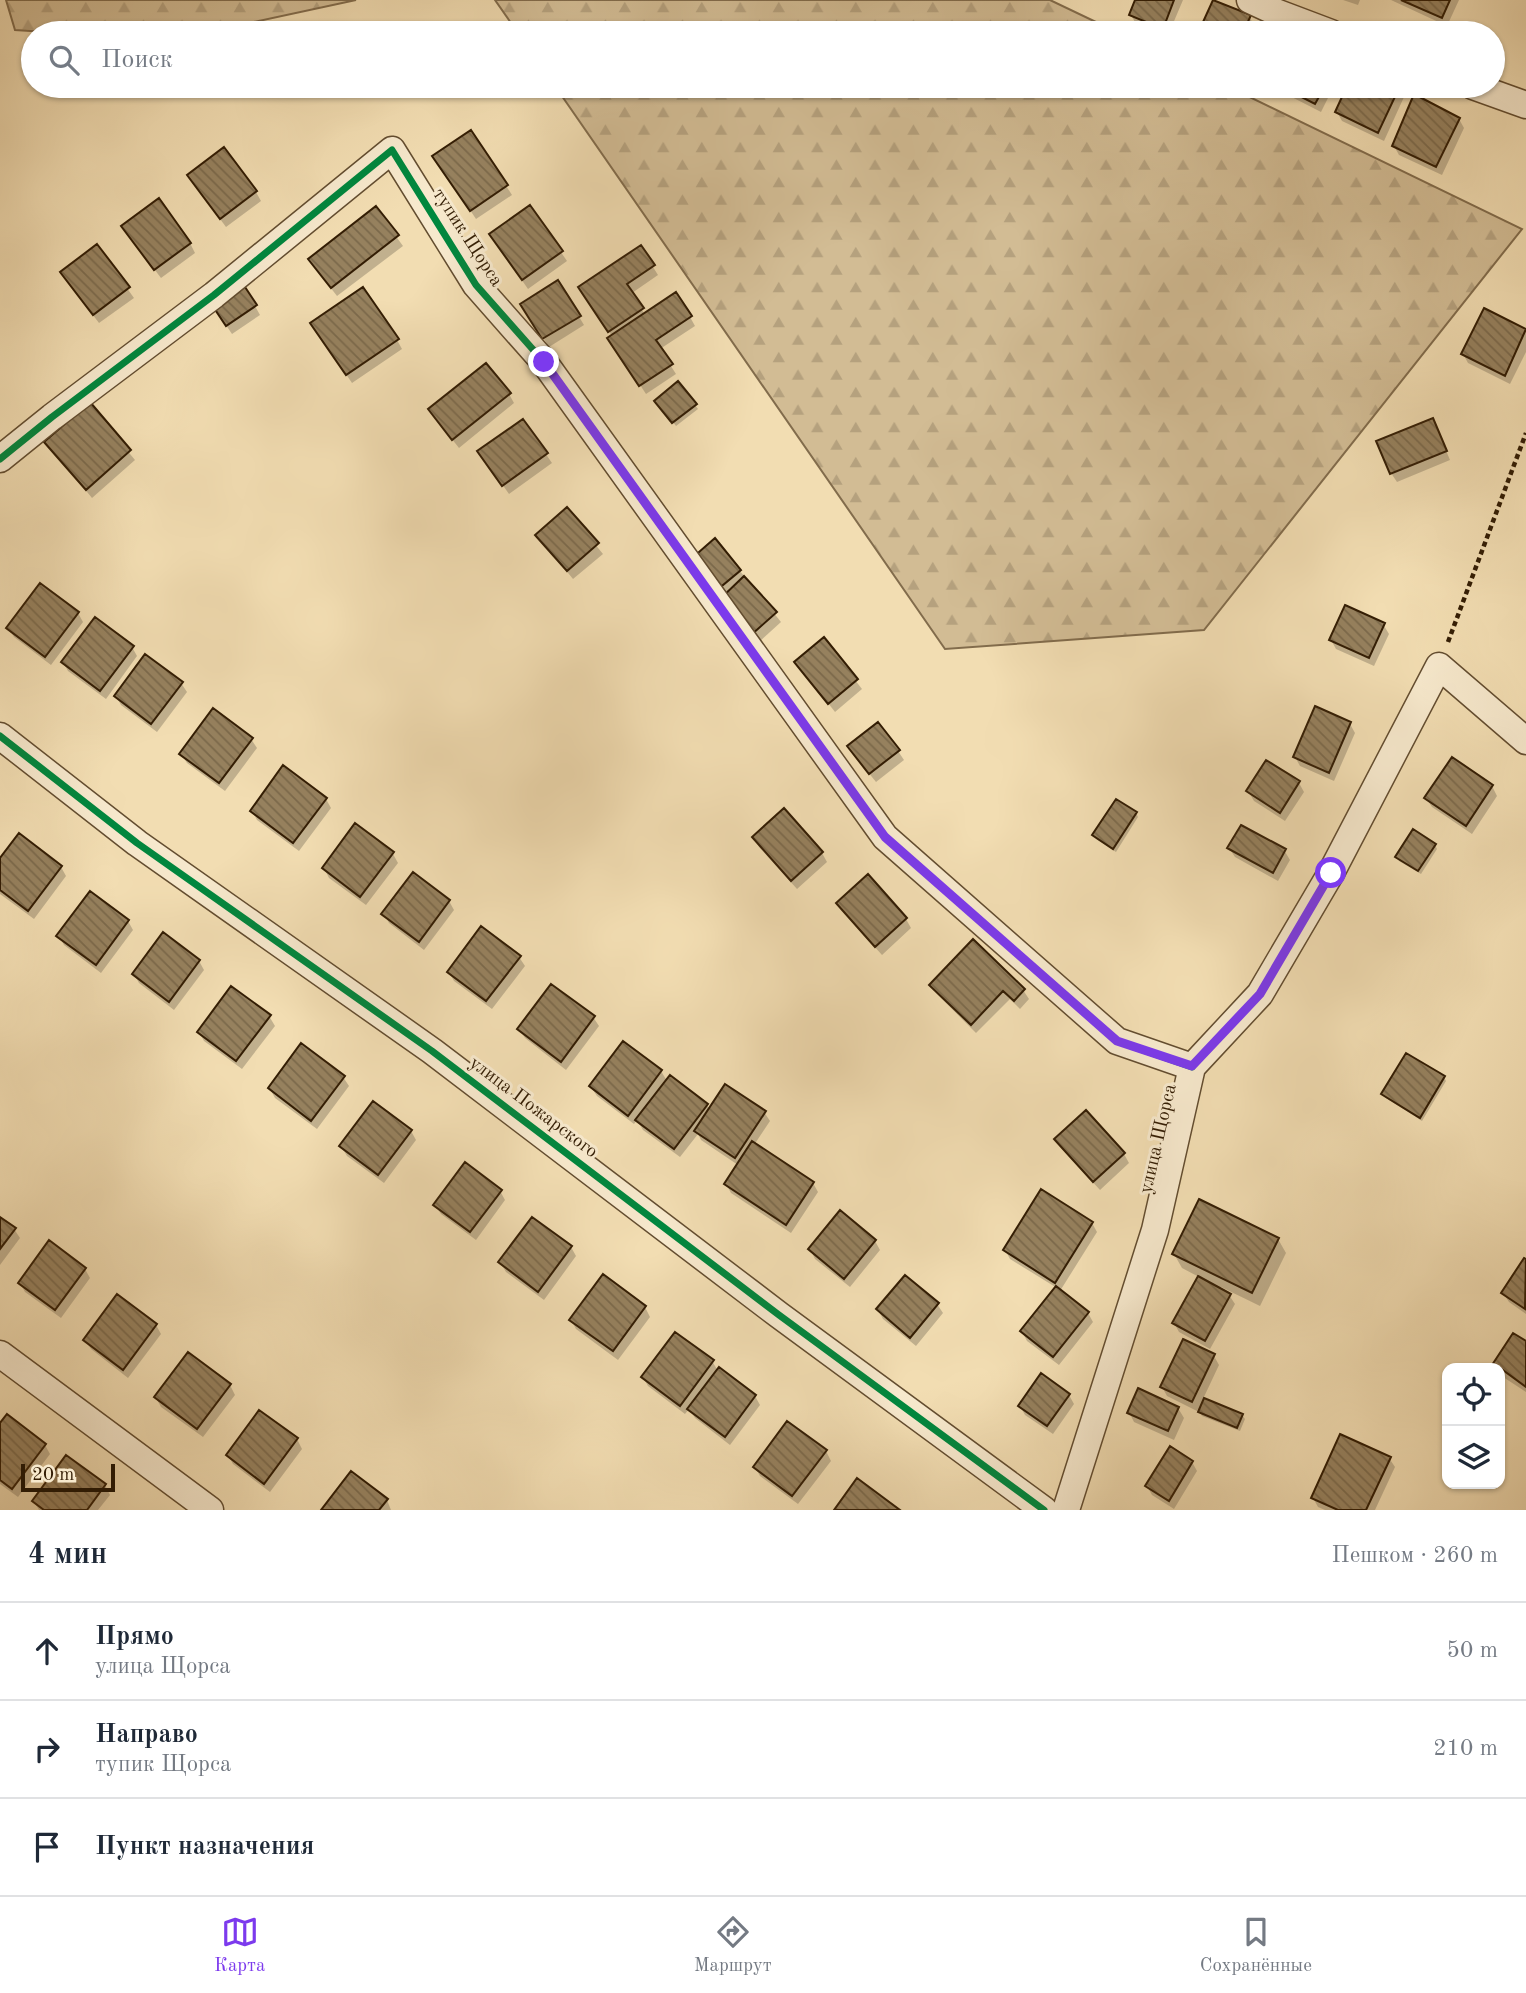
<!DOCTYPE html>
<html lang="ru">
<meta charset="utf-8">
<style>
body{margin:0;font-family:"Old Standard TT",serif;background:#f2f2f3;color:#1f2937}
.controls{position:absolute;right:21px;bottom:21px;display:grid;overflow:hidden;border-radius:14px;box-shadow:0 2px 5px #0004}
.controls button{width:63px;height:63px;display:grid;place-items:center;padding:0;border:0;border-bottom:2px solid #e0e1e3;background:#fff;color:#1f2937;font:35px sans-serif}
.scale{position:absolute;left:21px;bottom:18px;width:94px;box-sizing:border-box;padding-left:7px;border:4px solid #331d04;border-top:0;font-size:19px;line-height:24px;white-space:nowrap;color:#331d04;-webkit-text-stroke:5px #f7e9cd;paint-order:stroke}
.stop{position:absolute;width:21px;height:21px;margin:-16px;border:5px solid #7c3aed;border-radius:50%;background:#fff}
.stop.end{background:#7c3aed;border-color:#fff;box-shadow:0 2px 7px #0008}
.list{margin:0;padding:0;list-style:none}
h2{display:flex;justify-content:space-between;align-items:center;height:91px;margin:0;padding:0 28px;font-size:30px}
h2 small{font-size:23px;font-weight:400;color:#747a83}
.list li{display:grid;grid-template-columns:46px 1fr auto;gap:21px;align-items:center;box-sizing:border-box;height:98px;padding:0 28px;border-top:2px solid #e0e1e3}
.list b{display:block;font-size:26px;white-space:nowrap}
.list p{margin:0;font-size:23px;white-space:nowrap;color:#747a83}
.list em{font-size:23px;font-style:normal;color:#747a83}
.icon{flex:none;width:38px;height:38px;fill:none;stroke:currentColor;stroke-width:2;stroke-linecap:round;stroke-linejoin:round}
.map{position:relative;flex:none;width:1526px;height:1510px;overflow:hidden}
.search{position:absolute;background:#fff;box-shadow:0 2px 5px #0004;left:21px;right:21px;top:21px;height:77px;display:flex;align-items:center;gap:18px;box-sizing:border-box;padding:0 24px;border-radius:38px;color:#747a83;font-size:26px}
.sheet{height:385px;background:#fff}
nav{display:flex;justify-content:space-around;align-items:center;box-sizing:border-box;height:98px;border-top:2px solid #e0e1e3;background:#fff;font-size:19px;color:#747a83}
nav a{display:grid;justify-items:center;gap:4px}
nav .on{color:#7c3aed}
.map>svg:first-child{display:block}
.forest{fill:url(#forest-firs);stroke:#826c4c;stroke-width:2}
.shadow{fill:#0003}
.building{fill:url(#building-back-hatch);stroke:#331d04;stroke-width:2}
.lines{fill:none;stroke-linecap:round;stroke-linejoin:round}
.minor-casing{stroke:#634d30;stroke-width:29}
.path{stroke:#331d04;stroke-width:4.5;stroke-dasharray:5 3.5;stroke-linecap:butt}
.minor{stroke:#f7e9cd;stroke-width:26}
.cycleway-casing{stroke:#f7e9cd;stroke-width:11}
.cycleway{stroke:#00873e;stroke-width:7}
.route{stroke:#7c3aed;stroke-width:9}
.labels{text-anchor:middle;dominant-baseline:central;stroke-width:6;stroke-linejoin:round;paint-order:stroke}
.street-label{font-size:19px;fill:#331d04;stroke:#f7e9cd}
</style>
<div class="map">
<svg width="1526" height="1510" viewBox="0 0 1526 1510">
<defs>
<pattern id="forest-firs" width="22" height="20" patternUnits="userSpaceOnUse" patternTransform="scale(1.75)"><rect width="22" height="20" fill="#d2bc94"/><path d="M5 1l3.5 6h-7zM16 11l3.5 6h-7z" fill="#b5a17e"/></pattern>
<pattern id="building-back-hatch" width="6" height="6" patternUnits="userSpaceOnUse" patternTransform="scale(1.75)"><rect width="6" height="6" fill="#96815e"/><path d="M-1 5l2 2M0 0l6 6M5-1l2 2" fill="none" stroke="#7b694b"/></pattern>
</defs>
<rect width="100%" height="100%" fill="#f2ddb2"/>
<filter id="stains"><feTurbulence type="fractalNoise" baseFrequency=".00286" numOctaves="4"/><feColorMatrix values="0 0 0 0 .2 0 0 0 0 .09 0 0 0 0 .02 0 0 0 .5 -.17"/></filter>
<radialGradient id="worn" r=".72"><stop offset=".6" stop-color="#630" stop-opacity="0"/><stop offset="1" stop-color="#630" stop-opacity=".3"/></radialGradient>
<path class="forest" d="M6 0H356L203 33H63L15 30Z
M495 0H1050L1119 33H518Z
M555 86H1227L1522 229 1204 630 945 649Z"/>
<path class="shadow" d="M1137 0H1183L1169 33H1158L1136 24 1131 15Z
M1343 0H1360L1358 5Z
M1391 0H1459L1447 26Z
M1215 1 1249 17 1255 26 1251 33H1200Z
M1274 86H1334L1321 112 1276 89Z
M1349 86 1399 88 1404 97 1384 141 1342 121 1337 112Z
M1459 119 1464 128 1442 175 1399 155 1394 146Z
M471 132 512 195 476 219 440 165Z
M194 184 256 192 261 201 226 227Z
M530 207 567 261 528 289 496 243Z
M376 209 403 246 337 296 316 269Z
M129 236 190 243 195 253 161 278Z
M97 246 134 298 99 323 67 281Z
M641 248 658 275 632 293 645 315 690 317 695 326 660 349 676 374 646 394 615 347 612 336 586 297Z
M558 282 584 325 549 347 522 304Z
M209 300 255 306 260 315 232 334Z
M1485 310 1526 331V352L1510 384 1468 363 1463 354Z
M317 332 397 340 402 349 352 383Z
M509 394 514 403 459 448 436 419Z
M89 404 135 460 92 498 46 442Z
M659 405H695L698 409 676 426Z
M523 421 552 463 509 494 485 460Z
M1437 429 1450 460 1397 482 1391 473Z
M567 510 603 554 573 579 537 535Z
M698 568 740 571 781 622 758 643Z
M78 613 83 622 51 665 14 637 8 628Z
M1383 624 1389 634 1374 666 1336 649 1331 640Z
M824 640 862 689 835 712 796 662Z
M132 647 137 656 106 699 68 671 63 662Z
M181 683 187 692 157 732 121 705 116 696Z
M1350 724 1355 733 1334 781 1300 766 1295 757Z
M251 739 257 748 225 791 187 763 181 754Z
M898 751 904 760 876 782 855 756Z
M1299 783 1304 792 1285 821 1254 801 1248 791Z
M1492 786 1497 796 1472 834 1432 807 1426 798Z
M326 799 331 808 299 851 257 820 252 811Z
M1136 813 1138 817 1116 852 1096 839 1094 835Z
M356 826 393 854 398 863 366 905 329 878 324 868Z
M754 838 822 853 827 862 797 889 759 847Z
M1435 845 1437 849 1421 874 1399 861 1397 857Z
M1229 848 1284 850 1290 860 1278 881 1235 857Z
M0 861 61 867 66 876 34 919 0 894Z
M449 901 454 910 424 950 389 923 384 914Z
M838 904 906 919 911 928 882 955 844 913Z
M128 921 133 930 101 973 64 945 59 936Z
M519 957 525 966 492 1009 454 981 449 972Z
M199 961 204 970 174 1010 139 983 134 974Z
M931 985 1023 990 1029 999 1020 1009 1010 999 976 1033 937 994Z
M269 1016 275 1026 242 1069 204 1041 199 1032Z
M593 1017 599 1026 566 1070 525 1038 519 1029Z
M661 1071 667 1081 707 1105 710 1110 764 1112 770 1121 754 1145 813 1183 818 1192 791 1233 731 1193 726 1184 738 1165 701 1140 698 1134 680 1157 643 1130 637 1120 634 1124 597 1096 591 1087Z
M343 1077 349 1086 317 1129 275 1098 270 1089Z
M1444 1077 1446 1081 1422 1121 1386 1098 1383 1094Z
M1086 1113 1124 1154 1129 1163 1100 1190 1062 1149 1056 1139Z
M411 1131 416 1140 384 1183 347 1156 341 1146Z
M500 1191 505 1200 476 1240 441 1214 435 1205Z
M0 1219 14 1229 20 1238 0 1265Z
M1092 1223 1097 1232 1060 1291 1088 1313 1093 1322 1059 1365 1027 1341 1022 1332 1057 1288 1010 1259 1005 1250Z
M1278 1239 1286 1253 1260 1306 1221 1287 1220 1290 1229 1295 1235 1304 1210 1349 1179 1332 1174 1323 1199 1277 1182 1268 1174 1254Z
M875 1241 880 1250 850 1287 815 1259 810 1249Z
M571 1247 576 1256 544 1300 506 1272 500 1262Z
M1525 1260 1526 1261V1314L1509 1302 1503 1293Z
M85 1269 90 1278 61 1318 25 1292 20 1283Z
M937 1304 943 1313 916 1346 883 1319 878 1310Z
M645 1307 650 1317 618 1360 576 1329 571 1320Z
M156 1325 161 1334 128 1378 91 1349 85 1340Z
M1526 1343V1392L1500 1375V1368H1496L1494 1365Z
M1214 1356 1219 1365 1203 1399 1242 1415 1245 1419 1240 1431 1202 1416 1198 1409 1197 1411 1167 1396 1162 1387Z
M712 1361 718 1371 755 1396 760 1405 730 1445 695 1418 689 1409 685 1414 648 1386 643 1377Z
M230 1385 235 1395 203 1437 161 1407 156 1398Z
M1069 1395 1074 1404 1053 1434 1025 1415 1020 1406Z
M1178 1408 1184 1418 1174 1440 1134 1422 1129 1412Z
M260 1412 297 1439 302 1449 270 1492 233 1464 228 1455Z
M0 1426 45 1445 50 1454 18 1497 0 1484Z
M826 1451 831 1461 798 1504 760 1476 755 1467Z
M1389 1458 1395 1467 1375 1510H1325L1318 1507 1313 1498Z
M1192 1462 1197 1471 1174 1509 1152 1495 1147 1486Z
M105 1485 110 1495 98 1510H39L34 1501Z
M387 1500 391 1510H324Z"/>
<path class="building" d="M1135 0H1174L1163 29 1129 15Z
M1213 0 1251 15 1243 33H1198Z
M1401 0H1450L1442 18Z
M1280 86H1325L1315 104Z
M1347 86H1400L1378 133 1335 112Z
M1414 94 1460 118 1436 167 1392 146Z
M471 130 508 185 470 211 432 156Z
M224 147 257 191 220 219 187 175Z
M159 198 191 243 154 270 121 226Z
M530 205 563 251 522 280 489 234Z
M376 206 399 235 331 288 308 259Z
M97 244 130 287 93 315 60 272Z
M641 245 655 265 627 284 644 308 608 332 578 287Z
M233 269 257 305 226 326 202 290Z
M558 280 581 316 542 339 520 304Z
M363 287 399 339 346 375 310 323Z
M676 292 692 316 656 340 673 364 639 386 607 338Z
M1484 308 1526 329 1505 376 1461 354Z
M486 363 511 393 452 440 428 409Z
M678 381 697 404 672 423 654 401Z
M90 402 131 450 86 490 44 442Z
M1433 418 1447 451 1390 474 1376 441Z
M523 419 548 453 502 486 477 451Z
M567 507 599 543 567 571 535 535Z
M715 538 741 570 717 590 691 559Z
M744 576 777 612 751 635 719 600Z
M40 583 79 612 45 657 6 628Z
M1345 605 1385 623 1369 658 1329 640Z
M95 617 134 646 100 691 61 662Z
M824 637 858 679 828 704 794 662Z
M145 654 183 682 151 724 114 696Z
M1315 706 1351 722 1329 773 1293 757Z
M213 708 253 738 219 783 179 754Z
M878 722 900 750 869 774 847 746Z
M1452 757 1493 785 1466 826 1424 798Z
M1266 760 1300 781 1280 813 1246 791Z
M283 765 327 798 293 843 250 811Z
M1116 799 1137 812 1113 849 1092 835Z
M784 808 823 852 791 881 752 837Z
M355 823 394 852 360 897 322 868Z
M1241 825 1286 849 1273 873 1227 848Z
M1413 829 1436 844 1418 871 1395 857Z
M19 833 62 866 28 911 0 890V858Z
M413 872 450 900 419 942 381 914Z
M868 874 907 918 875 947 836 903Z
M90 891 129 920 96 965 56 936Z
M481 926 521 956 486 1001 447 972Z
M163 932 200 960 169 1002 132 974Z
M973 939 1025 989 1014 1001 1003 991 971 1025 929 985Z
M551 984 595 1016 561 1062 517 1029Z
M231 986 271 1015 236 1061 197 1032Z
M623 1041 662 1070 628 1116 589 1086Z
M301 1043 345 1076 311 1121 268 1088Z
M1406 1053 1445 1076 1420 1118 1381 1094Z
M670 1075 708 1104 674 1149 635 1120Z
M725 1084 766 1111 735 1158 694 1131Z
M373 1101 412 1130 378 1175 339 1146Z
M1086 1110 1125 1153 1093 1182 1054 1139Z
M752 1141 814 1182 786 1225 724 1184Z
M465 1162 502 1190 470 1232 433 1205Z
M1041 1189 1093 1222 1055 1283 1003 1250Z
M1199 1199 1279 1238 1252 1293 1172 1254Z
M840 1210 876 1240 844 1279 808 1249Z
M0 1217 16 1228 0 1249Z
M532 1217 572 1246 538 1292 498 1262Z
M49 1240 86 1268 55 1310 18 1283Z
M1524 1258 1526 1259 1525 1309 1501 1293Z
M603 1274 646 1306 613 1351 569 1320Z
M905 1275 939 1303 910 1338 876 1309Z
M1198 1276 1231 1294 1205 1341 1172 1323Z
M1056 1286 1089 1312 1053 1357 1020 1331Z
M117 1294 157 1324 123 1370 83 1340Z
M675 1332 714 1360 680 1406 641 1377Z
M1513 1333 1526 1341V1387L1500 1368 1492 1365Z
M1183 1339 1215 1354 1192 1402 1160 1387Z
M188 1352 231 1384 197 1429 154 1397Z
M719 1367 756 1395 725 1437 687 1409Z
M1041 1373 1070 1394 1047 1426 1018 1406Z
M1138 1388 1179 1407 1168 1431 1127 1413Z
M1204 1398 1243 1414 1237 1428 1198 1412Z
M259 1410 298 1438 264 1484 226 1455Z
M7 1414 46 1444 12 1489 0 1480V1423Z
M787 1421 827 1450 792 1496 753 1467Z
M1340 1434 1391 1457 1366 1510H1338L1311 1498Z
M1170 1446 1193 1461 1169 1501 1145 1486Z
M66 1455 106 1484 87 1510H44L32 1501Z
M351 1471 388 1499 379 1510H321Z
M857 1478 900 1510H834Z"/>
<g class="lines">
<defs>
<path id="minor" d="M1250 0 1278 13 1331 33
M1473 86 1526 105
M0 459 52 417 214 295 392 150 476 285 544 362 885 837 1117 1041 1192 1067
M0 736 137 843 432 1051 779 1315 1044 1510
M0 1354 210 1510
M1066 1510 1155 1230 1192 1067 1260 994 1331 873 1439 666 1526 741"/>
</defs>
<use href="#minor" class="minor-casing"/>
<path class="path" d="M1448 642 1526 433"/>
<use href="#minor" class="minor"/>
<defs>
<path id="cycleway" d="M0 459 52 417 214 295 392 150 476 285 544 362 885 837 1117 1041 1192 1067
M0 736 137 843 432 1051 779 1315 1044 1510"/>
</defs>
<use href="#cycleway" class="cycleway-casing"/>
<use href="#cycleway" class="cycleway"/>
</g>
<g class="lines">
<path class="route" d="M544 362 885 837 1117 1041 1192 1066 1260 994 1331 873"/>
</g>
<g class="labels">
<g class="street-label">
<text transform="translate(467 238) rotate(57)">тупик Щорса</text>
<text transform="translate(533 1108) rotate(37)">улица Пожарского</text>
<text transform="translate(1159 1139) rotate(-77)">улица Щорса</text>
</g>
</g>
<rect width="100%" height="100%" filter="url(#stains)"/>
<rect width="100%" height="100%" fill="url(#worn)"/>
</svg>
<div class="controls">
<button><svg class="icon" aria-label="locate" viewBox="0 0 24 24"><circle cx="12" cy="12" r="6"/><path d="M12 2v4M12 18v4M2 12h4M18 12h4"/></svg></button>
<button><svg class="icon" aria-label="layers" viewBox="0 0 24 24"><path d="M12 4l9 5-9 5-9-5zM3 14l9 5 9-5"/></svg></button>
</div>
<div class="scale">20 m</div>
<div class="stop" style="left:1331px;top:873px"></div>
<div class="stop end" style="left:544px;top:362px"></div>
<div class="search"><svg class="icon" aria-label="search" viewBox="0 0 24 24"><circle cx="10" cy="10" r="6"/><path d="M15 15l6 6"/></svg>Поиск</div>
</div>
<section class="sheet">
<h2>4 мин<small>Пешком · 260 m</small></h2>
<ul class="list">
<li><svg class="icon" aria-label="ahead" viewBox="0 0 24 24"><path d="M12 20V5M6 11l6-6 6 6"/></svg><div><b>Прямо</b><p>улица Щорса</p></div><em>50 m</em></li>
<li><svg class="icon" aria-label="right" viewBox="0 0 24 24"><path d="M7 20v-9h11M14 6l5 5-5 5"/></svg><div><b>Направо</b><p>тупик Щорса</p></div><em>210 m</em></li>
<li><svg class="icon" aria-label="arrive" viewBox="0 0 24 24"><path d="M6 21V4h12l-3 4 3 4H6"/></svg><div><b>Пункт назначения</b></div></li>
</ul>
</section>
<nav>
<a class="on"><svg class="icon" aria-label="map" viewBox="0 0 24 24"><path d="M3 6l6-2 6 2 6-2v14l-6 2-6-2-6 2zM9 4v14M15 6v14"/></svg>Карта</a>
<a><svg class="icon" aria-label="directions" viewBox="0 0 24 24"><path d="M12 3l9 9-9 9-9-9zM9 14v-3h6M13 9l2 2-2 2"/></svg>Маршрут</a>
<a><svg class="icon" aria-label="saved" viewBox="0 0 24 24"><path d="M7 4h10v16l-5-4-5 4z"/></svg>Сохранённые</a>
</nav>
